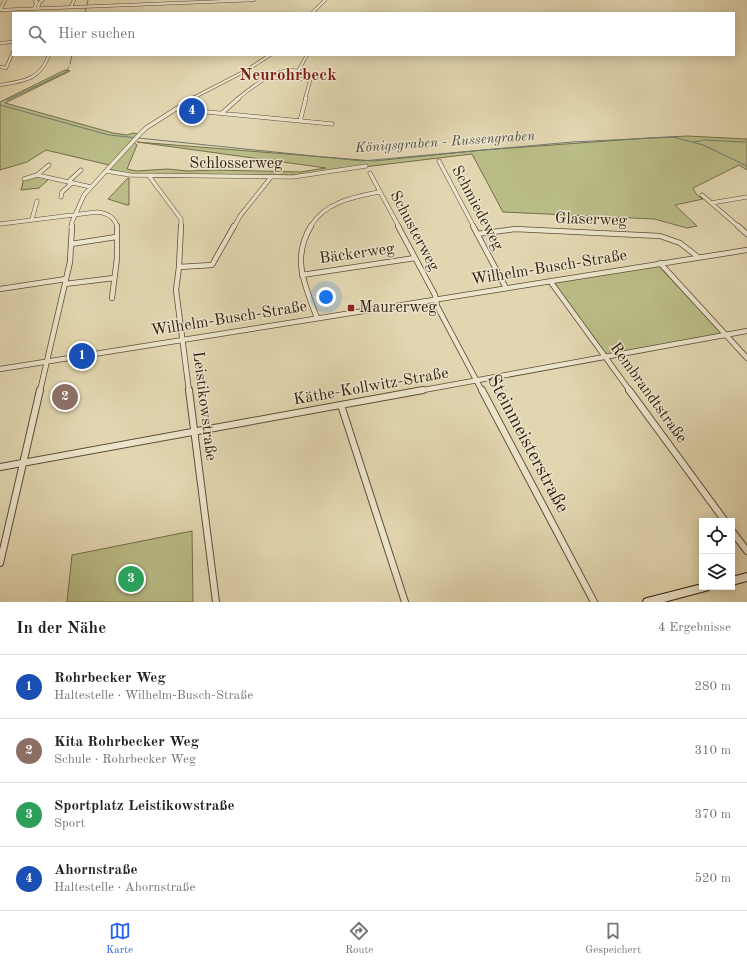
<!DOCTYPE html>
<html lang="de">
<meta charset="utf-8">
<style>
body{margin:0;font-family:"Old Standard TT",serif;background:#f6f6f6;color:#222}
.controls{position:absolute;right:12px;bottom:12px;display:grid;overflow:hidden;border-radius:0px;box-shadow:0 2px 10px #0003}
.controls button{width:36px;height:36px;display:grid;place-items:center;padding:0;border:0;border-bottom:1px solid #e0e0e0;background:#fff;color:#222;font:20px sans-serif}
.you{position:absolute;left:326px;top:297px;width:14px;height:14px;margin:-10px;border:3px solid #fff;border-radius:50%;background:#1a73e8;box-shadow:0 0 0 6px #1a73e833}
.badge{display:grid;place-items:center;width:26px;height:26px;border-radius:50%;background:#2563eb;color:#fff;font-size:13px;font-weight:700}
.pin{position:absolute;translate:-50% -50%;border:2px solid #fff;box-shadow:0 1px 4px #0006}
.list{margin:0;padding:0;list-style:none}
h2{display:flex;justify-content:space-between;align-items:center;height:52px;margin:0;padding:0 16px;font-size:17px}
h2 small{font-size:13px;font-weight:400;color:#767676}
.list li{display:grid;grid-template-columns:26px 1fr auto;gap:12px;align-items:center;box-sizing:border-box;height:64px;padding:0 16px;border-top:1px solid #e0e0e0}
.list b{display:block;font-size:15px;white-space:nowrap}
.list p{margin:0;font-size:13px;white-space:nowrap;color:#767676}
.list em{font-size:13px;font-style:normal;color:#767676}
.icon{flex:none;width:22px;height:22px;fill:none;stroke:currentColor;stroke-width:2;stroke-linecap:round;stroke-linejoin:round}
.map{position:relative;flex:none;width:747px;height:602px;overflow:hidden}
.search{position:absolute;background:#fff;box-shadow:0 2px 10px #0003;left:12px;right:12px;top:12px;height:44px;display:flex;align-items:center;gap:10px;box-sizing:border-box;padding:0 14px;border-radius:0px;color:#767676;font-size:15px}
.sheet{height:308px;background:#fff}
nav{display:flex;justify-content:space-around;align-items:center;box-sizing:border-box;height:56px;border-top:1px solid #e0e0e0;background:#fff;font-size:11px;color:#767676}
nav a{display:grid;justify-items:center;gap:2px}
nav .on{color:#2563eb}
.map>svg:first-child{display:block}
.green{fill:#babc87;stroke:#746e4a}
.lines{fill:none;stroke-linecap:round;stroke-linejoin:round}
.stream{stroke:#6e7a73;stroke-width:1}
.street-far3-casing{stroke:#5b4e36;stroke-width:3.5}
.street-far2-casing{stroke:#5b4e36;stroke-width:4.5}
.street-far1-casing{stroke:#5b4e36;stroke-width:6}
.street-casing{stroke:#5b4e36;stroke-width:8}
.secondary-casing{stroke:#2e200e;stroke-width:2}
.street-far3{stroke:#ece4cc;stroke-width:2.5}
.street-far2{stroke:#ece4cc;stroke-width:3.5}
.street-far1{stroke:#ece4cc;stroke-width:4.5}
.street{stroke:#ece4cc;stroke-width:6}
.secondary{fill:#ece4cc;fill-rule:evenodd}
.poi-dot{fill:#8f2418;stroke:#ece4cc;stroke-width:1.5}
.labels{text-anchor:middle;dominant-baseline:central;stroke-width:3;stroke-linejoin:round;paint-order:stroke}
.far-water-label{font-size:14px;font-style:italic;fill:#4e4d41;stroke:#ece4cc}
.street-label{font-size:16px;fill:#2e200e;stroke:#ece4cc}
.poi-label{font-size:16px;fill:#2e200e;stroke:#ece4cc;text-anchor:start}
.far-district-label{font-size:17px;font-weight:bold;fill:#7a1f14;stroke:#ece4cc}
.near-street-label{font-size:19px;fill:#2e200e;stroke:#ece4cc}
</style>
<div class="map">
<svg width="747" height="602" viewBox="0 0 747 602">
<rect width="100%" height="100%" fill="#e2d6b0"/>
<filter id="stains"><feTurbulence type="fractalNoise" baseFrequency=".005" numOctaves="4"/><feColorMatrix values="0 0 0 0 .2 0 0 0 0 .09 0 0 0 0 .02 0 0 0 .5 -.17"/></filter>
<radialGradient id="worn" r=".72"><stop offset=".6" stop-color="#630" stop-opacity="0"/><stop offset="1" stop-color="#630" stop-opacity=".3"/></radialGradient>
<path class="green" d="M65 70 70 71 5 103 113 133 127 135 133 133 138 134 132 141 137 145 127 169 136 171 168 169 187 171 216 170 300 172 326 168 137 142 374 161 483 150 648 138 687 136 747 139V170L739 165 693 188 697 195 703 199 675 205 697 226 687 228 654 219 503 212 472 154 296 175H130L109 169V165L46 150 27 162 0 170V102Z
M36 176 49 179 39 188 21 190 24 179Z
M128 178H129V205H127L108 199Z
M657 264 722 334 606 355 552 281Z
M192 531 193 602H67L72 555Z"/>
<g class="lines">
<path class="stream" d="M87 5 88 0
M85 13 86 8
M70 64 72 55
M7 100 66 72 69 67
M0 105 109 135 362 161 572 142 673 137 703 145 747 166
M694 142 704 140 745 142"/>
<defs>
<path id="street-far3" d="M38 7 40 2 43 0
M71 7 74 0
M34 9 37 2H35L36 0
M0 10 254 0
M0 10 5 0
M312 13 325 0
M0 43 13 42
M0 67 6 68 13 52
M298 71 307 55
M270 78 309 79
M0 85C24 81 40 80 49 55
M191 99 247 70 270 55
M237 99C252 87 278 66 298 71 303 72 307 77 310 81L305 99"/>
<path id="street-far2" d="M177 109 332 124
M222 113 239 98
M300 121 306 98
M439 161 474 227
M49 165 37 175 91 187
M106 171 130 175 293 177 366 166
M370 173 399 227
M149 176 181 219V227
M24 179 37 175
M68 182 81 170
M702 195 739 227
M61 197 62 192 72 183
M711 203 747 197
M32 219 37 201
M0 224 97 212C107 213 115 217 117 227
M71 227 72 222 84 195 138 136 146 128 193 98
M234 227 240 216 272 176
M310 227C325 202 353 197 379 192"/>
<path id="street-far1" d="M181 226 179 267 176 290 189 391
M311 226C291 259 305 285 317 318
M398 226 435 295 437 306 482 391
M473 226 506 288
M738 226 747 234
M477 234 515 229 660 236 680 243 698 257
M71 244 116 237
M660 263 747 358
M179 267 212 265 234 226
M302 275 415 258
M550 281 630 391
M65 284 114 278
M0 289 66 279
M112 298 117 258V226
M0 369 747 250
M40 391 70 262 72 226
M418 391 747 331"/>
<path id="street" d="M189 390 216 602
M482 390 594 602
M629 390 725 521
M341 405 405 602
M0 467 423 390
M732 531 747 551
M0 563 40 390"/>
<path id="secondary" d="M747 573V581L732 585V577Z
M702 584V587H710L709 590 664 602H643L644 599 647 598Z"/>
</defs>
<use href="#street-far3" class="street-far3-casing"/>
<use href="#street-far2" class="street-far2-casing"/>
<use href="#street-far1" class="street-far1-casing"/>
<use href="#street" class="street-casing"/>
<use href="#secondary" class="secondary-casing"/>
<use href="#street-far3" class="street-far3"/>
<use href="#street-far2" class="street-far2"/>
<use href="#street-far1" class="street-far1"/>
<use href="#street" class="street"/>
<use href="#secondary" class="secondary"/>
</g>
<rect class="poi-dot" x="347" y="304" width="8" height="8" rx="2"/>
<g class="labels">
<g class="far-water-label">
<text transform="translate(445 142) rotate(-4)">Königsgraben - Russengraben</text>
</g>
<g class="street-label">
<text x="236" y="164">Schlosserweg</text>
<text transform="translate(477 208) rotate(62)">Schmiedeweg</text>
<text transform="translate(591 220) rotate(2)">Glaserweg</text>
<text transform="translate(414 231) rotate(62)">Schusterweg</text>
<text transform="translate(357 254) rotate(-8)">Bäckerweg</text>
<text transform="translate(549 268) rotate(-9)">Wilhelm-Busch-Straße</text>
<text transform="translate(229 319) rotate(-9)">Wilhelm-Busch-Straße</text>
<text transform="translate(371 387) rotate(-10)">Käthe-Kollwitz-Straße</text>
<text transform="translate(648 393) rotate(54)">Rembrandtstraße</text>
<text transform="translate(204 406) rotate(83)">Leistikowstraße</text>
</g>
<g class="poi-label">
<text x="359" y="308">Maurerweg</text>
</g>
<g class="far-district-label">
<text x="288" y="75">Neurohrbeck</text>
</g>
<g class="near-street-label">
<text transform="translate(527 444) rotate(62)">Steinmeisterstraße</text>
</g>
</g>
<rect width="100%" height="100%" filter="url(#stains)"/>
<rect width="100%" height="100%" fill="url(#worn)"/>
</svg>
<div class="controls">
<button><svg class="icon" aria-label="locate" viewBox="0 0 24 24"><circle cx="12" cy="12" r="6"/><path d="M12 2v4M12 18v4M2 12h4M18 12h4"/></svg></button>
<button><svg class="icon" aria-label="layers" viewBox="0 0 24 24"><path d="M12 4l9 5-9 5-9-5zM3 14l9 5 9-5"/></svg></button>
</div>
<div class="you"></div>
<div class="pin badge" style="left:82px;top:356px;background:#1a4fb4">1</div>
<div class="pin badge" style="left:65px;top:397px;background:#8d6e63">2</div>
<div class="pin badge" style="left:131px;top:579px;background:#2e9e5b">3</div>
<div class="pin badge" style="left:192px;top:111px;background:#1a4fb4">4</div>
<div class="search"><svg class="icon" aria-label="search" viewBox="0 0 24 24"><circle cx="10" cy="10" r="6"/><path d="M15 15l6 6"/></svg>Hier suchen</div>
</div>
<section class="sheet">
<h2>In der Nähe<small>4 Ergebnisse</small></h2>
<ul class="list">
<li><span class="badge" style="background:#1a4fb4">1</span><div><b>Rohrbecker Weg</b><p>Haltestelle · Wilhelm-Busch-Straße</p></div><em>280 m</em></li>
<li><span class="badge" style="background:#8d6e63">2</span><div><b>Kita Rohrbecker Weg</b><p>Schule · Rohrbecker Weg</p></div><em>310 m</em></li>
<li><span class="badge" style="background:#2e9e5b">3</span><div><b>Sportplatz Leistikowstraße</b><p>Sport</p></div><em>370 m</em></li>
<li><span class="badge" style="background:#1a4fb4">4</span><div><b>Ahornstraße</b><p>Haltestelle · Ahornstraße</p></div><em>520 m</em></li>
</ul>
</section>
<nav>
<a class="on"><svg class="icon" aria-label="map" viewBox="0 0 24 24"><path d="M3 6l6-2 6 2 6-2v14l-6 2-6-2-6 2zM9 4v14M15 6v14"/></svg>Karte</a>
<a><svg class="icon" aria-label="directions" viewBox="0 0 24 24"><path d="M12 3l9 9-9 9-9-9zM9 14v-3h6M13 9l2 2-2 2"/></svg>Route</a>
<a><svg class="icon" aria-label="saved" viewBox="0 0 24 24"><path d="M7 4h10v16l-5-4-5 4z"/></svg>Gespeichert</a>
</nav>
